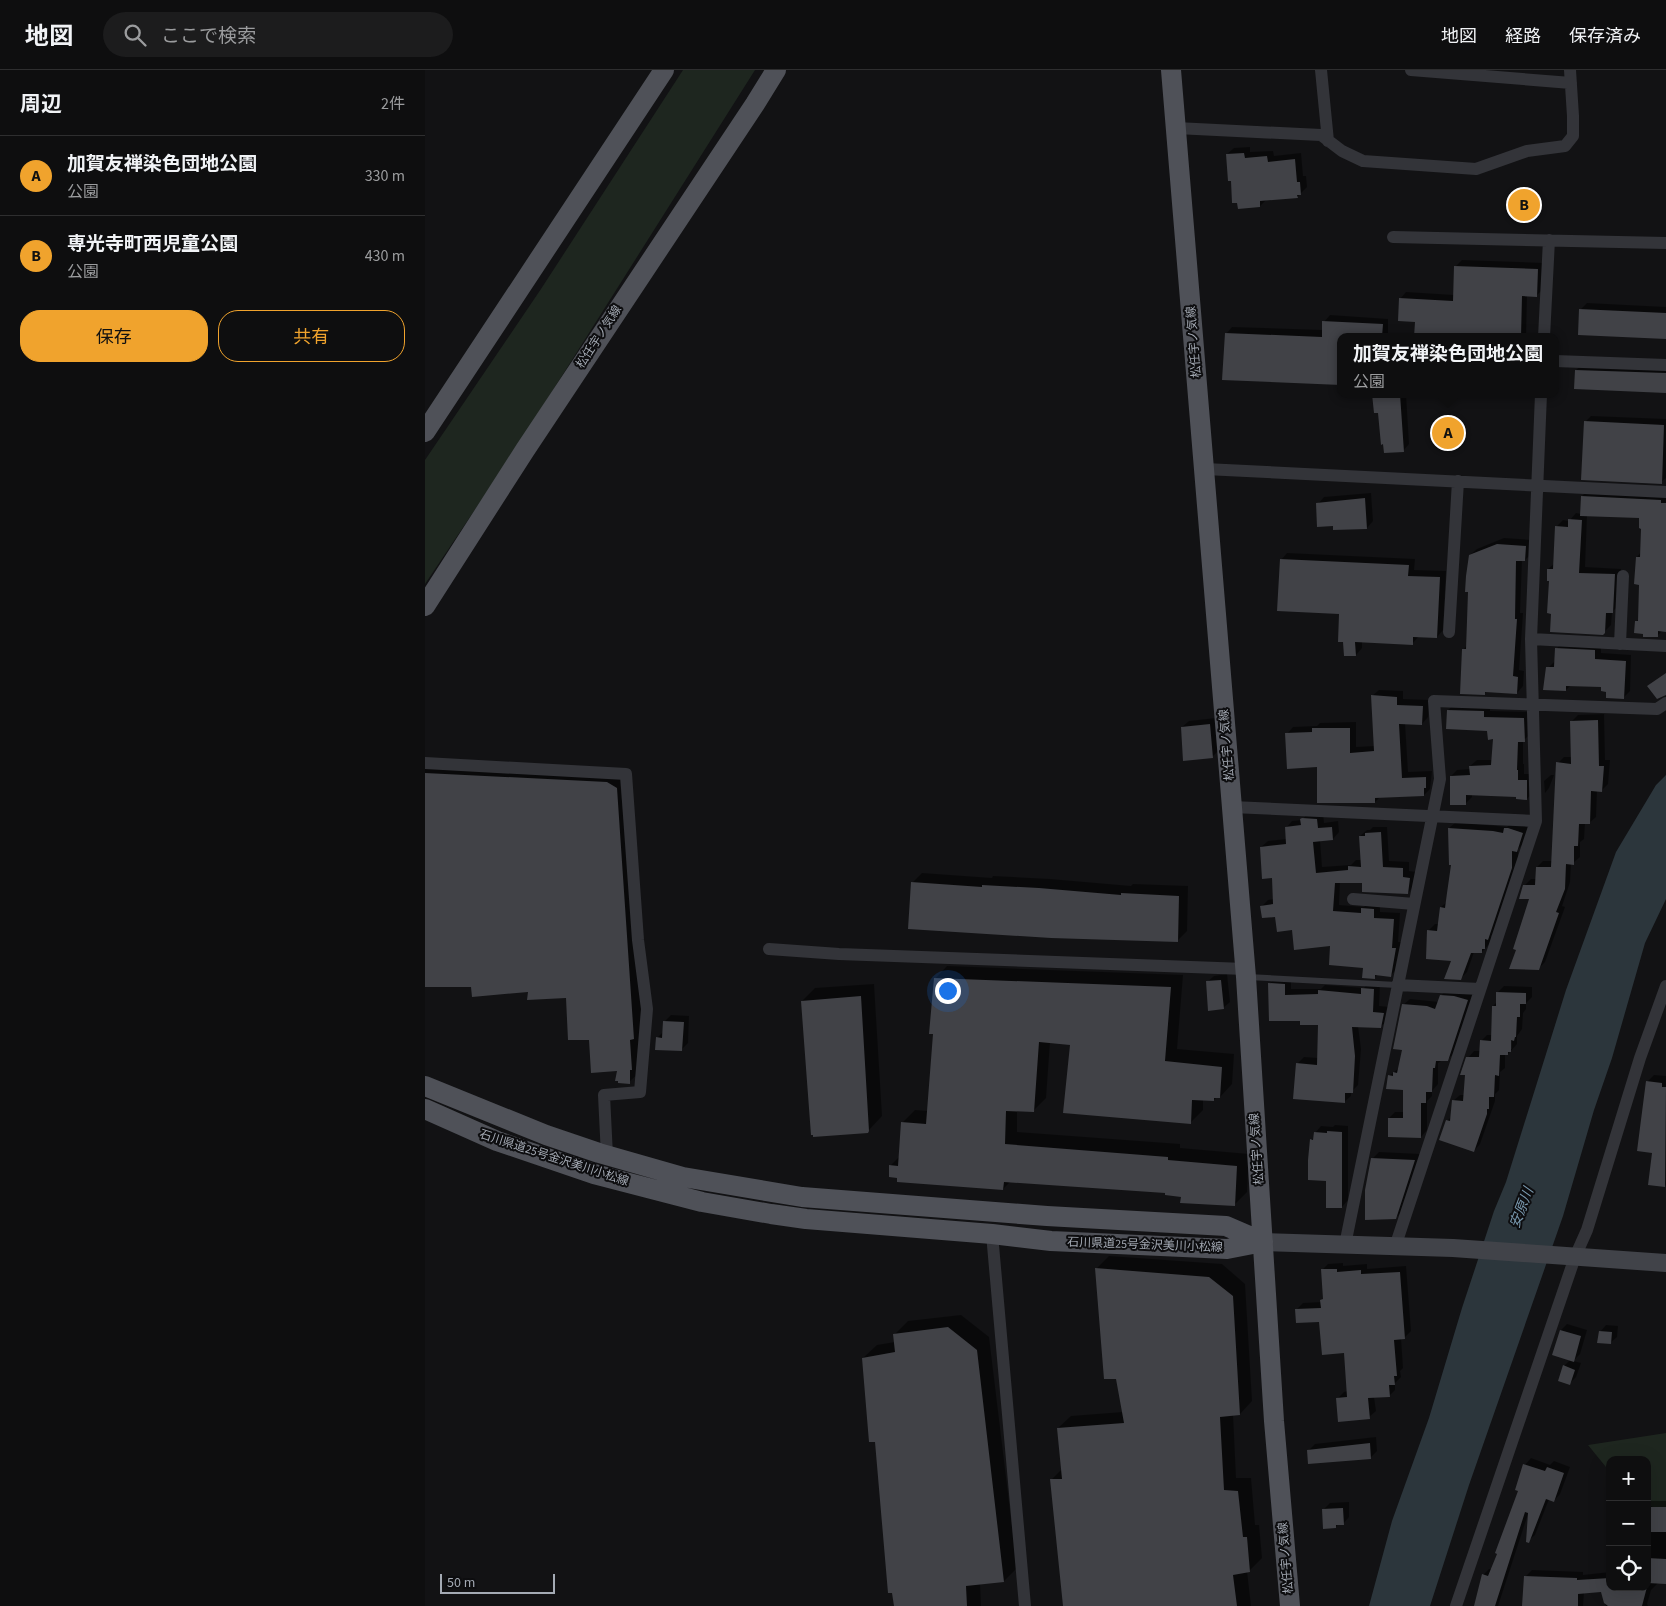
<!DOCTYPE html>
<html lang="ja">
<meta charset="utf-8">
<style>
body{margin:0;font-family:"Source Sans 3","Noto Sans JP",sans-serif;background:#1c1c1d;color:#f1f3f6}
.controls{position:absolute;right:15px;bottom:15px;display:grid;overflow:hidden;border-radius:10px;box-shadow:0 5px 20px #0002}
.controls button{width:45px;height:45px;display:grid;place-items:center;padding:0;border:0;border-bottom:1px solid #2e2e2f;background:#0e0e0f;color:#f1f3f6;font:25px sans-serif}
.scale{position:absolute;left:15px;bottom:12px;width:115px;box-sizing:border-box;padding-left:5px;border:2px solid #a4aab4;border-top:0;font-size:14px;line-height:18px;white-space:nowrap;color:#a4aab4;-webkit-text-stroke:4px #0d0d0f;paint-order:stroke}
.you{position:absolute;left:522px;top:920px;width:18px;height:18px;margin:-12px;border:4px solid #fff;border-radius:50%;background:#1a73e8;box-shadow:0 0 0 8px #1a73e833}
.badge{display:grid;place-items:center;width:32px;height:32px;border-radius:50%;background:#f0a32d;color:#111;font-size:16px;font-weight:700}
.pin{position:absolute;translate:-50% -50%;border:2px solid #fff;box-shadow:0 1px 5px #0006}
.popup{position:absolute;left:912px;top:263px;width:222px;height:65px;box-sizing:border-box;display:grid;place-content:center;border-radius:10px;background:#0e0e0f;filter:drop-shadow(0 1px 4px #0005);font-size:16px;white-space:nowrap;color:#9b9c9e}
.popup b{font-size:19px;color:#f1f3f6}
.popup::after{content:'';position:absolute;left:50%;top:100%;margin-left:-10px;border:10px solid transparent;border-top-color:#0e0e0f}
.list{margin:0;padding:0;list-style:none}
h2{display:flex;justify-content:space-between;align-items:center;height:65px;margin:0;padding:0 20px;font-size:21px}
h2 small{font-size:16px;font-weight:400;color:#9b9c9e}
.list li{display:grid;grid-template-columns:32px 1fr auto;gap:15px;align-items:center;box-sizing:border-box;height:80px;padding:0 20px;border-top:1px solid #2e2e2f}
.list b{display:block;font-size:19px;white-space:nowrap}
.list p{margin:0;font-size:16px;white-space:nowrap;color:#9b9c9e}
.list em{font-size:16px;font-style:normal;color:#9b9c9e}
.actions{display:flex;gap:10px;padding:15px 20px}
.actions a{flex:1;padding:11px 0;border:1px solid #f0a32d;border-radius:20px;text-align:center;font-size:18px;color:#f0a32d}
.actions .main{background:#f0a32d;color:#111}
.icon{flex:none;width:28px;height:28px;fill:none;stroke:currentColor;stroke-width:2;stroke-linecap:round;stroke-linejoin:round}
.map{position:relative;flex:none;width:1241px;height:1536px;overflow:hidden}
header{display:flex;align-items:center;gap:30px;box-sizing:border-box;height:70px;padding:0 25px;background:#0e0e0f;border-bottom:1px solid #2e2e2f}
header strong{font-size:24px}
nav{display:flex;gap:28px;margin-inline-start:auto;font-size:18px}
.search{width:350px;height:45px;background:#1c1c1d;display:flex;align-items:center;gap:12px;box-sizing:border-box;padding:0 18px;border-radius:28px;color:#9b9c9e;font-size:19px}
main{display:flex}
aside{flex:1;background:#0e0e0f}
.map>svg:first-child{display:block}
.green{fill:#1e261f}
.water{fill:#2c363c}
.shadow{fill:#0007;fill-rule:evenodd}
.building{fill:#414247}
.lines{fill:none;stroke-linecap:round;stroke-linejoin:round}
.lane{stroke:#333439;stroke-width:6}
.street{stroke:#333439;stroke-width:12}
.secondary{stroke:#414349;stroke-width:18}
.primary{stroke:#4f5158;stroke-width:20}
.labels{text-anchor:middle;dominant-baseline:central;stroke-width:4;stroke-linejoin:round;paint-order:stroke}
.street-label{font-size:12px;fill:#a4aab4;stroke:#0d0d0f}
.water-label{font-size:14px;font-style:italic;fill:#7a9ab0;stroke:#0d0d0f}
</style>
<header>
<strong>地図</strong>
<div class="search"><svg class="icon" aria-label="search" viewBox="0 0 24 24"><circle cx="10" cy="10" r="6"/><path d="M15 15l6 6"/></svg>ここで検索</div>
<nav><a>地図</a><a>経路</a><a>保存済み</a></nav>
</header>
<main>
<aside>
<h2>周辺<small>2件</small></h2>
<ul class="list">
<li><span class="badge">A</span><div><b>加賀友禅染色団地公園</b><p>公園</p></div><em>330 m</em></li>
<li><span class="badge">B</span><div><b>専光寺町西児童公園</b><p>公園</p></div><em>430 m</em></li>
</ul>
<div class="actions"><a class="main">保存</a><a>共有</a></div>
</aside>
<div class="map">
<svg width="1241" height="1536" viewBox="0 0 1241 1536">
<rect width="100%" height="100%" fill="#121214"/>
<path class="green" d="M258 0H330L92 377 0 514V390L116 219Z
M1241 1363V1444L1222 1434V1390H1185V1402L1163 1375Z"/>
<path class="water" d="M1241 705V829L1220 873 1187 988 1169 1040 1138 1146 1044 1415 1005 1536H944L967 1451 1004 1348 1037 1238 1069 1141 1081 1112 1141 920 1191 782 1231 715Z"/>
<path class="shadow" d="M825 77V82L848 81 849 86 876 83 878 106H881L882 117 872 127 841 130 835 136 807 109 802 84 809 78Z
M1037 190 1119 193 1118 219 1112 225H1102L1101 267H991V251L975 229 981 222 1029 225 1031 196Z
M1162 233 1241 237V268L1155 240Z
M905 245 963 249V267H916V313L801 264 807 257 898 260 899 252Z
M1158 294 1241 297V322L1151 300Z
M949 324H981L984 374 978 381 955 342Z
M1166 346 1241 349V408L1236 412 1160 352Z
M1163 420 1241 424V534L1239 559 1232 566 1212 551 1214 549 1216 514 1212 487 1216 482 1218 457 1216 447 1162 445 1160 497 1196 499 1194 535 1187 542 1186 555 1178 563 1127 542 1123 499 1129 494 1131 457 1138 450 1144 451 1151 443 1156 444 1157 426Z
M946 423 948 451 942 458 909 455 893 434 899 427Z
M1079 468 1107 470 1106 484 1100 490H1097L1095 543H1098L1094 600 1099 601 1098 616 1092 623 1062 621 1060 623 1039 579 1042 575 1045 485 1052 479Z
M862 483 990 489 989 500 1021 501 1018 560 1012 567 994 566 987 574 937 571V578L931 585 915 542 856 490Z
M1137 573 1176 575V583L1206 585 1205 621 1198 628 1182 621 1177 616 1146 615 1141 620 1123 598 1130 591 1131 579Z
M954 620 978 621V629L1004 630 1003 647 997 654 980 653 983 702 1007 701 1005 719 999 725 955 727 950 732 893 696 862 664 868 657 892 656 895 653 931 652V677L950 676 947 626Z
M1030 634 1065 635V641L1105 642V664L1098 671V694H1099V704H1108V722L1102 729 1092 726 1047 724V727L1040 734 1026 706 1032 700 1046 699 1045 696 1052 690H1068L1069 668 1063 660 1023 640Z
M1179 644 1180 690H1185L1183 714 1176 721 1172 720 1171 747 1164 753H1160L1159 769 1155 772V787L1148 793H1146L1145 812 1137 836 1140 837 1120 892 1113 899 1092 879 1106 828 1100 815 1106 809H1112V797L1118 791H1128L1133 693 1139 687H1147V651L1153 645Z
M791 648 793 681 787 687 757 657 764 651Z
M0 692 194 701 220 957 216 1001 204 1012 165 969 143 927 104 920 47 916H0Z
M1126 705H1129L1124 718 1120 723 1119 711Z
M883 743H898L899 753 913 751 914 762 908 769 895 770 897 797 926 795 931 790H937L935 766 942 760H945L948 757H962L964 791 984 792V801L991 802 989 816 983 823 938 811H915L914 835 939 837 944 832 955 833V842L975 843 973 872H976L972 899 966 905 953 904 949 908 940 897 907 875 868 859 837 836 843 830 849 829 848 806 836 777 843 771 862 769 861 758 867 751 877 750Z
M1031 752 1082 757 1087 752 1104 757 1098 774 1093 779V791L1069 862 1066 866V872L1057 882H1049L1042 902 1035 909 1028 890 1003 861 1010 854H1014L1016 837 1022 832 1028 794 1024 758Z
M497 803 567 808 568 806 625 809 706 816 708 814 763 816 762 861 752 871 487 813Z
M522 896 758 905 752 979 809 984 807 1014 795 1027H792L789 1030 778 1029V1040L765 1053 646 974 625 972 621 1028 608 1041 592 1040V1062L755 1074V1078L824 1084 822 1122 809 1135 741 1122 586 1111 578 1119 474 1107 465 1096 475 1086 477 1053 490 1040 503 1041 509 963 510 909Z
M802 904 805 932 798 938 782 912 789 906Z
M850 908H866V919H896L900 915 939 918 944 912 955 913 954 936 965 937 962 951 955 957 933 956 936 979 933 1015 926 1022V1026L919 1032 872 994 879 987 893 988 895 954 876 950 844 914Z
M449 914 457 1046 443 1061 377 931 390 918Z
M1079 916 1107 917V927L1101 933V939L1098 943 1097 959 1092 966V974L1083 984H1080V998L1075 1002 1074 1020 1070 1024V1031L1055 1074 1049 1081 1022 1051 1027 1046 1028 1031 1035 1025H1040L1043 988 1049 981H1056V971L1062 965H1068V936L1072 932 1073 922ZM1085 964H1087V979H1085Z
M1022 919 1049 923 1029 983 1022 990 1016 991 1013 993V1014L1007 1021V1026L1002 1031V1060L996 1067 964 1048 970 1042H979V1019L964 1006 974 998 978 979V935L985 929 1014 932 1016 926Z
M246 945 264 946 263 973 256 980 232 968 239 961V952Z
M1229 1005 1241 1006V1114L1240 1116 1228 1082 1223 1011Z
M910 1055 923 1056V1130L917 1137 902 1110 886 1070 890 1067V1063L896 1056 908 1057Z
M954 1082 996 1084 977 1142 970 1148 947 1089Z
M684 1186 797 1194 820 1214 827 1331 815 1344H808L811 1408H826L830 1455H834L837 1488 824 1501H822L826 1536H639L626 1410 637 1399 633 1358 646 1346 698 1342 671 1199Z
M918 1193V1196L942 1194V1199L981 1196 986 1261 979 1268H976L978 1298 975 1301 976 1307 970 1313V1320L964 1326 949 1327 951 1341 944 1347 913 1328 919 1322 923 1321 920 1281 895 1251 872 1239 878 1233 897 1232 899 1227 897 1200 903 1194Z
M536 1245 564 1267 592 1498 579 1511 555 1513 556 1536H470L451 1371 438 1288 452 1275 470 1272V1264L483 1251Z
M1142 1254 1162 1260 1155 1284 1148 1291 1156 1293 1151 1307 1145 1313 1139 1296 1145 1290 1136 1260Z
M1181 1255 1193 1256 1192 1267 1185 1273 1175 1262Z
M951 1367 952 1381 945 1388 884 1380 890 1374Z
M1106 1388 1125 1395 1129 1391 1145 1397 1135 1424 1129 1431 1124 1429 1110 1465 1103 1471V1444L1073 1536H1051L1058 1505 1064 1499H1067L1095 1420 1100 1395Z
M1223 1431H1241V1513H1233L1226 1520 1222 1534 1223 1536H1181L1177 1520 1159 1522 1158 1536H1099L1100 1507 1107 1500 1158 1502V1505L1185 1502V1517H1222Z
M924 1432V1447L918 1454H913L911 1457 898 1440 905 1433Z"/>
<path class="building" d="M819 83 820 88 842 86 843 92 870 89 872 112H875L876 125H872L873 128 835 131V137L813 139 812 133H807L806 111H803L801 84Z
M1029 196 1113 199 1112 227 1097 226 1096 267H989L990 252 973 251 974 228 1028 231Z
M1154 239 1241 243V269L1153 265Z
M897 251 958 254 957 267H916V315L797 310 800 263 897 267Z
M1150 300 1241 303V323L1149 319Z
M947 324H975L979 382 959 383 958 374 956 375 953 343H949Z
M1159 351 1239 355 1237 414 1156 410Z
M1156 426 1236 430V433H1241V562L1233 561V567H1218V564L1209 563 1210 551H1213L1214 515 1209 514 1211 487H1215L1216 459 1214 458V448L1155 446Z
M940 428 942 459 908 460V456L892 457 891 433Z
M1143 449 1157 450 1154 503 1190 504 1188 543H1181L1180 563 1178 565 1125 562 1126 544 1122 543 1124 511H1122V499H1128L1130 456 1143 457Z
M1072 474 1101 476 1100 491H1091L1090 549H1092L1088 606 1093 607 1092 624 1060 622V625L1035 624 1037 579H1041L1043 522H1040L1041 506 1044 485Z
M855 489 984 495 983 506 1015 507 1012 568 988 567V575L930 572 931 586H919L918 572H913L914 544 852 541Z
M1130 578 1170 580V589L1201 591 1199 629 1181 628V622L1176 621V617L1141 616V621L1118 620 1121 597H1129Z
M1241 603V625L1232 629 1222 616Z
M946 625 972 627V635L998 636 997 655 974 654 977 708 1001 707V718H999V726L950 728V733H892V697L862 699 860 663 887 662V658H925V683L949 681Z
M1022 640 1059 641V647L1099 648 1100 672H1093L1092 700H1093V710H1102V730L1091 729V727L1041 725V735H1025V706L1045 705 1044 696 1066 695 1068 669 1063 670 1062 661 1021 659Z
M1173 650 1174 696H1179L1177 722 1166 721 1165 754H1154L1153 776H1149V795L1141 794 1140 819 1131 842 1134 843 1114 900 1084 899 1091 880 1088 879 1104 829H1094L1098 815H1110L1111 797H1126L1131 692 1146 694 1145 651Z
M785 654 788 688 758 691 756 657Z
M0 703 182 712 192 718 209 969 205 970 207 1000H205V1014L193 1013V1011H190L192 1001 166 1003 164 970H143L141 928 102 930 103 922 47 927 46 917H0Z
M877 748 892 749 893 758 907 757 908 770 888 772 891 803 923 800V796L936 797 934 766H940V763L956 762 958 797 978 798V807L985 808 983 824 937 822V813H910L908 841 936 843V838L949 839V848L969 849 967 878H971L966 907 950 905V909L937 908 938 898 904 895 905 876 869 880 867 860 852 862 850 847 837 848 835 836 848 834 847 808 837 809 835 777 861 774 860 757 876 755 875 749Z
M1023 758 1068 761 1078 763 1079 758H1083L1098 763 1092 782 1087 781V798L1063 870 1060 869V879H1057V883H1046L1036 910 1019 909 1026 891 1001 889 1002 860 1012 861 1015 837 1020 838 1022 823 1026 795H1024Z
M486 812 557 817V815L614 818 696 825V823L754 826 753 872 626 868 483 859Z
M509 908 746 917 740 991 797 997 795 1028H789V1031L767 1030 766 1054 638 1043 645 975 614 972 609 1042 581 1041 580 1074 743 1087V1090L812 1096 810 1136 755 1133 756 1127 740 1125V1123L579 1112 578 1120 472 1112V1108L464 1107V1095L473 1096 476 1052 501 1054 508 964H504Z
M796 910 799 939 783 941 781 911Z
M843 913 860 914V925L893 924V920L936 924V918L949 919 948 942 959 943 956 958 927 957 930 986 928 1023H920V1033L868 1029 871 993 892 995 893 955H875V951H844Z
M1071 922 1101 923V934H1095V947H1092L1091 967H1090L1089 971 1086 970V982H1083V985H1075L1074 1006 1070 1005 1069 1027H1064V1039H1062V1044L1049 1082 1014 1070 1021 1050 1025 1051 1027 1030 1038 1031 1040 1005H1035L1041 987H1054L1055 970 1066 971 1067 936H1071Z
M1015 925 1029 926 1043 930 1023 991H1011L1010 998H1008L1007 1022H1001V1033H996V1068L963 1067V1048H978V1020L961 1019 963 1005 968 1006V1002L972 1003 977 980 968 979 977 934 1002 936 1010 939Z
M436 926 444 1061 443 1063 388 1067V1065H386L376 931Z
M238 951 259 952 257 981 230 980 231 967 237 968Z
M1221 1011 1237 1013V1017H1241L1240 1117 1223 1115 1227 1083 1212 1081Z
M902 1061 917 1062V1138H901V1111L883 1110V1090L885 1069 888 1070 889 1062 902 1063Z
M946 1088 990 1090 971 1149 940 1150V1120Z
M670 1198 784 1207 808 1226 815 1345 795 1347 799 1420 813 1421 818 1467H822L825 1502 808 1505 812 1536H638L625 1409H637L632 1358 699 1353 691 1309H679Z
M896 1199H912V1202L936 1200V1204L975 1202 980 1269 969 1270 972 1306H969L970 1315H964L965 1327 943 1328 945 1349 913 1352 911 1328 922 1327 919 1283 897 1285 894 1252 871 1253 870 1239 896 1238 895 1230 898 1229Z
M523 1257 552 1280 579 1512 541 1516 542 1536H469L467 1523H463L450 1372H444L437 1288 470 1282 468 1264Z
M1135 1260 1156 1266 1149 1292 1127 1285Z
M1174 1261 1187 1262 1186 1274 1172 1273Z
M1138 1295 1150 1300 1145 1315 1133 1311Z
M945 1373 946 1389 883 1394 882 1380Z
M1098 1394 1120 1401 1122 1397 1139 1403 1129 1432 1121 1429 1104 1473 1101 1472 1103 1443 1100 1442 1070 1536H1049L1057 1504 1063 1506 1072 1484 1070 1483 1093 1421 1090 1420Z
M1222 1437H1241V1462H1222Z
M918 1438 919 1455H911V1458L898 1459 897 1439Z
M1222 1488 1241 1489V1514L1222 1513Z
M1099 1506 1152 1508V1510L1185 1508V1517H1222L1217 1536H1183L1179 1533 1176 1522 1153 1524V1536H1097Z"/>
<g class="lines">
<path class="lane" d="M823 907 972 915"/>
<path class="street" d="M896 0 903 71
M986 0 1146 13
M751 58 896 65 917 81 938 91 1051 99 1102 81 1140 76 1148 66V46L1145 0
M968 167 1241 173
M1119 267 1124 170
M1130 291 1241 295
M780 399 1241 422
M1024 562 1033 411
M1106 569 1241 576
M1195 574 1198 506
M0 693 201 704 213 870 222 939 215 1022 179 1025 182 1086
M807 737 1111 751
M928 829 989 834
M344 879 414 884 820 899
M972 915 1055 919
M567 1164 600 1536
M920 1175 1015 709 1009 631 1232 639 1241 633
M970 1177 1111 751 1106 569 1116 324
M1031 1536 1150 1187 1162 1160 1215 988 1241 916"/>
<path class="secondary" d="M838 1172 1028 1178 1241 1193"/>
<path class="primary" d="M746 0 821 907 849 1351 865 1536
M0 362 239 0
M0 536 100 380 330 34 351 0
M0 1016 121 1065 174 1083 258 1107 377 1127 622 1146 801 1156 838 1172
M0 1039 72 1071 169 1104 277 1132 346 1144 381 1149 567 1164 626 1171 802 1179 838 1172"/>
</g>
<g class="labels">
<g class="street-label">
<text transform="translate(174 267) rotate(-57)">松任宇ノ気線</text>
<text transform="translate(769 272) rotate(-95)">松任宇ノ気線</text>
<text transform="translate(802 675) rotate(-95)">松任宇ノ気線</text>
<text transform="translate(832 1079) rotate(-94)">松任宇ノ気線</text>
<text transform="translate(129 1088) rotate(18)">石川県道25号金沢美川小松線</text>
<text transform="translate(720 1175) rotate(2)">石川県道25号金沢美川小松線</text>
<text transform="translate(861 1488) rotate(-95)">松任宇ノ気線</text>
</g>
<g class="water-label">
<text transform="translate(1097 1138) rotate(-69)">安原川</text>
</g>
</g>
</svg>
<div class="controls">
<button>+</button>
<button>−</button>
<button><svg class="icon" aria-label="locate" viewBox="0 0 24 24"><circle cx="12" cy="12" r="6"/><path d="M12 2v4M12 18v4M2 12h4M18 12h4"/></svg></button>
</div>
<div class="scale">50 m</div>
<div class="you"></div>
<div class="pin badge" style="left:1023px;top:363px">A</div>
<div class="popup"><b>加賀友禅染色団地公園</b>公園</div>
<div class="pin badge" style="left:1099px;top:135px">B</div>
</div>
</main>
